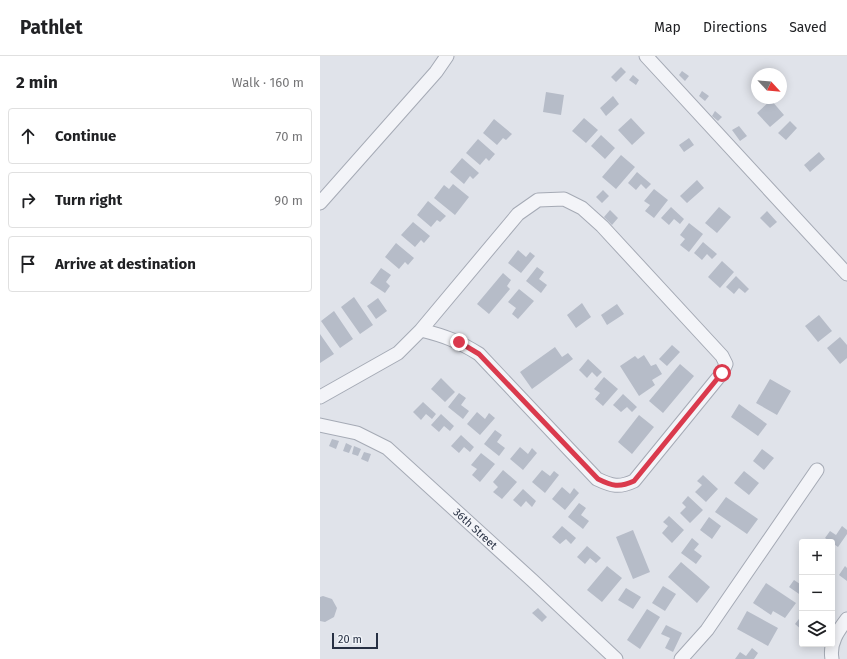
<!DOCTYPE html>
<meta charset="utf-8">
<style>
body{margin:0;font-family:"Fira Sans",sans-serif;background:#f6f6f6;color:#202124}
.controls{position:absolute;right:12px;bottom:12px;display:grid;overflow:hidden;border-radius:4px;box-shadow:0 2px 10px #0003}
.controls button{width:36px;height:36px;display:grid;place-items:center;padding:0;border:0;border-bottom:1px solid #e0e0e0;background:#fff;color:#202124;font:20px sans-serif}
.compass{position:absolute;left:431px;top:12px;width:36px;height:36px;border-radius:50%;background:#fff;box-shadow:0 2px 10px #0003;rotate:116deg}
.scale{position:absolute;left:12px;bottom:10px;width:46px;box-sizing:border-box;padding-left:4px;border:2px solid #273043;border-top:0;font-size:11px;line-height:14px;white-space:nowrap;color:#273043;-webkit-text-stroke:3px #eff2f7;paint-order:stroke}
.stop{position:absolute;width:12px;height:12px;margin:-9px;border:3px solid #da3a4d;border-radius:50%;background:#fff}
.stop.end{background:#da3a4d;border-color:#fff;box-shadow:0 1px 4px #0008}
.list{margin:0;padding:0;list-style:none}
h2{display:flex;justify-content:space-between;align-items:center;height:52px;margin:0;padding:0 16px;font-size:17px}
h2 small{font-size:13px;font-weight:400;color:#757577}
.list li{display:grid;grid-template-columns:26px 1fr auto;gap:12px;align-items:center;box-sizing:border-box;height:56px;margin:0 8px 8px;padding:0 8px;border:1px solid #e0e0e0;border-radius:4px}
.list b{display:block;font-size:15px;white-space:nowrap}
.list em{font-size:13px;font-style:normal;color:#757577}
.icon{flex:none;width:22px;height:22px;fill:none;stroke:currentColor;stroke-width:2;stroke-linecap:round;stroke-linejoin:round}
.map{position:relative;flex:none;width:527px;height:603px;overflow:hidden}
header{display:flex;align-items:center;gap:24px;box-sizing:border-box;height:56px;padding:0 20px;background:#fff;border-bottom:1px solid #e0e0e0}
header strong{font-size:19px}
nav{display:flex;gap:22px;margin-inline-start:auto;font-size:14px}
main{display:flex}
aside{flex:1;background:#fff}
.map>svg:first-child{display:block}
.building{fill:#b6bcc8}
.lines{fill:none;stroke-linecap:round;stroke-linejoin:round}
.street-casing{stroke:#a5aab5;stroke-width:15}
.street{stroke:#f3f4f8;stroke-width:13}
.route{stroke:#da3a4d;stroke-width:5}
.labels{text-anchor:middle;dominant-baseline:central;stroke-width:3;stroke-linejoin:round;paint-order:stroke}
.street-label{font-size:11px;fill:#273043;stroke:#eff2f7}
</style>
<header>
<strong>Pathlet</strong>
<nav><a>Map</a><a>Directions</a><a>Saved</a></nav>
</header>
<main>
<aside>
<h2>2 min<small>Walk · 160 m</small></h2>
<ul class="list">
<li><svg class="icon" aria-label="ahead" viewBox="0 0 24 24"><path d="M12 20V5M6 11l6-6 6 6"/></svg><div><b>Continue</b></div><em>70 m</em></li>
<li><svg class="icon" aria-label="right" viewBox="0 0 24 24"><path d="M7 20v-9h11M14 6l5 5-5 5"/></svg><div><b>Turn right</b></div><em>90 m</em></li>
<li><svg class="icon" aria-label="arrive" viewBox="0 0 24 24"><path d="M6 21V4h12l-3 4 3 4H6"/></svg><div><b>Arrive at destination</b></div></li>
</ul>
</aside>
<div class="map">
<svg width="527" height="603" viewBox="0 0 527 603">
<rect width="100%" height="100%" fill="#e0e3ea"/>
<path class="building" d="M301 11 306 16 296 26 291 21Z
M362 15 369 20 365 25 359 19Z
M313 19 319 24 316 29 309 24Z
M382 35 389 40 385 45 379 40Z
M226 36 244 39 241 59 223 56Z
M293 40 299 48 286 60 280 52Z
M451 44 464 59 450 71 437 57Z
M395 55 402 61 398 65 392 60Z
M264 62 278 74 266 87 252 75Z
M311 62 325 77 312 89 298 74Z
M174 63 192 78 186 84 183 82 177 89 163 77Z
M470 65 477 72 466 84 458 77Z
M419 70 427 80 420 85 412 74Z
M281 79 295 92 285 103 271 90Z
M369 82 374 89 364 96 359 89Z
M158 83 175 98 169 105 166 102 160 109 146 97Z
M499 96 505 103 490 116 484 109Z
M301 99 315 111 296 133 282 121Z
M142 102 159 117 153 123 150 120 144 128 130 116Z
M317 116 331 128 326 133 321 128 316 134 308 127Z
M377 124 384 132 367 147 360 140Z
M133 128 149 141 135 159 114 142 124 129 129 133Z
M334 133 348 144 334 162 325 155 330 149 324 145Z
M283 134 289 140 282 147 276 141Z
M108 145 126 160 120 166 117 164 111 171 97 159Z
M351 151 364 163 360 168 354 163 349 169 341 162Z
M399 151 411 161 397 177 385 167Z
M290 154 298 162 292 169 284 161Z
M447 155 457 166 450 172 440 162Z
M93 166 110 180 104 187 101 184 95 191 81 179Z
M369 167 383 178 369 196 360 189 365 183 360 179Z
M383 186 397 198 392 203 387 198 382 204 374 197Z
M76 187 94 202 88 209 85 206 79 213 65 201Z
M198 194 206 201 210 196 215 200 201 217 188 207Z
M402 205 414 216 400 232 388 221Z
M217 211 224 216 219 223 227 229 221 237 206 225Z
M61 212 71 219 66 226 70 230 65 237 50 227Z
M183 217 191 224 187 230 190 233 169 258 157 248Z
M416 220 429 233 425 237 419 232 414 238 406 231Z
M199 233 214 245 198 263 192 258 196 252 188 246Z
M34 241 53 269 40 278 21 251Z
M58 242 67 255 56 263 47 250Z
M262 247 271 261 256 272 247 259Z
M297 248 304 258 287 269 281 259Z
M14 255 33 283 20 292 1 265Z
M499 259 512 275 498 286 485 270Z
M0 278 14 298 0 307Z
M520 281 527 289V302L520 308 507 292Z
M352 289 360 296 347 310 339 303Z
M235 291 242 301 248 297 253 303 212 333 200 316Z
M324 299 331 310 336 308 342 318 332 324 335 329 319 340 300 310 315 300 318 303Z
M268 303 282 316 277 321 272 316 267 322 259 314Z
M360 308 374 320 343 357 329 345Z
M284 321 298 333 283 350 275 343 280 337 274 333Z
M121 322 135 336 125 346 111 333Z
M450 323 471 335 457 359 436 347Z
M139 337 146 342 141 349 149 355 143 363 128 351Z
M303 338 317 351 312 356 307 351 301 356 293 349Z
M103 346 116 358 112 363 106 358 101 364 93 356Z
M419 348 447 368 438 380 411 361Z
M157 356 165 363 169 357 175 362 160 379 147 368Z
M121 358 134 370 130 375 124 370 119 376 111 369Z
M319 359 334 371 312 398 298 386Z
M175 374 182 379 177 386 185 392 179 400 164 388Z
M141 379 154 391 150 396 144 391 139 397 131 390Z
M12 383 19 385 16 393 9 390Z
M26 387 32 390 29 397 23 395Z
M34 390 41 393 38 400 32 398Z
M200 391 208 398 212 392 217 397 203 414 190 403Z
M442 393 454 402 444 414 433 405Z
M44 396 51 398 48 406 41 403Z
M161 397 175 408 160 426 152 419 157 413 151 409Z
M183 414 197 426 182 443 173 436 178 431 173 426Z
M222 414 230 420 234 415 239 419 225 437 212 426Z
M424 415 439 427 429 439 414 427Z
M383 419 398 433 386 446 375 436 382 429 377 425Z
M242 431 250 438 254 432 259 437 245 454 232 443Z
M203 433 216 445 212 451 206 445 201 451 193 444Z
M368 440 383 454 370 467 360 457 366 451 362 447Z
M406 441 438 463 427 478 395 456Z
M259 447 266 452 261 459 269 465 263 473 248 461Z
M349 460 364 474 352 487 342 477 348 470 343 466Z
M389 461 401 470 392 483 380 474Z
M242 470 256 482 251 488 246 483 240 488 232 481Z
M522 470 527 474V478L518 491 505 482 510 475 516 479Z
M313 474 330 516 313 523 296 481Z
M372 482 379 488 374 494 382 500 376 508 361 497Z
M267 490 281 502 276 507 270 502 265 508 257 501Z
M361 506 390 531 377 547 348 521Z
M287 510 302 522 282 546 267 534Z
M525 510 527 512V525L519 519Z
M474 524 480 528 482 525V540L469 531Z
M446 527 476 547 465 562 453 555 451 559 433 547Z
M343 530 356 538 345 555 332 547Z
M306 532 321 541 313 553 298 544Z
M3 540 12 543 17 552 14 561 5 566 0 565V541Z
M218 552 227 561 222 566 212 557Z
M327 553 340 561 320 593 307 584Z
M427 555 458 572 448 590 417 573Z
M482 559V574L475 568Z
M346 569 362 577 353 596 345 592 350 582 341 578Z
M432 592 438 597 434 603H415L420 596 426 600Z"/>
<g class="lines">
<defs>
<g id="street">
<path d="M326 0 527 218"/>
<path d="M0 147 116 16 127 0"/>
<path d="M0 341 78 297 101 274 198 158 218 144 244 143 262 152 282 170 402 300 406 308 402 317 314 425C299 432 292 430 277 423L159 298C138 285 125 280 101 274"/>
<path id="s1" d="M0 369 37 377 67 392 213 525 296 603"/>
<path d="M361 603 387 574 497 414"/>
<path d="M512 603C509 587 518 575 527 563"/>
</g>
</defs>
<use href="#street" class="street-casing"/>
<use href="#street" class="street"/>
</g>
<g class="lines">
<path class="route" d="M139 286 159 298 278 423C292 430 299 432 314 425L402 317"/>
</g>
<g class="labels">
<g class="street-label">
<text stroke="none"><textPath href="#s1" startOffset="191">36th Street</textPath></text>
</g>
</g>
</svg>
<div class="controls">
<button>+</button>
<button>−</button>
<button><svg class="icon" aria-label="layers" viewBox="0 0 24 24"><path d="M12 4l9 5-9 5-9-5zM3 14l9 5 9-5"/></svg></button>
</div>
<svg class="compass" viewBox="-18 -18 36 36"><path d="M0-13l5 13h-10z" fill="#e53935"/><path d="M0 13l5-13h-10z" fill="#757577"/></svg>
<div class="scale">20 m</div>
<div class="stop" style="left:402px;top:317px"></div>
<div class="stop end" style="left:139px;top:286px"></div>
</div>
</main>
